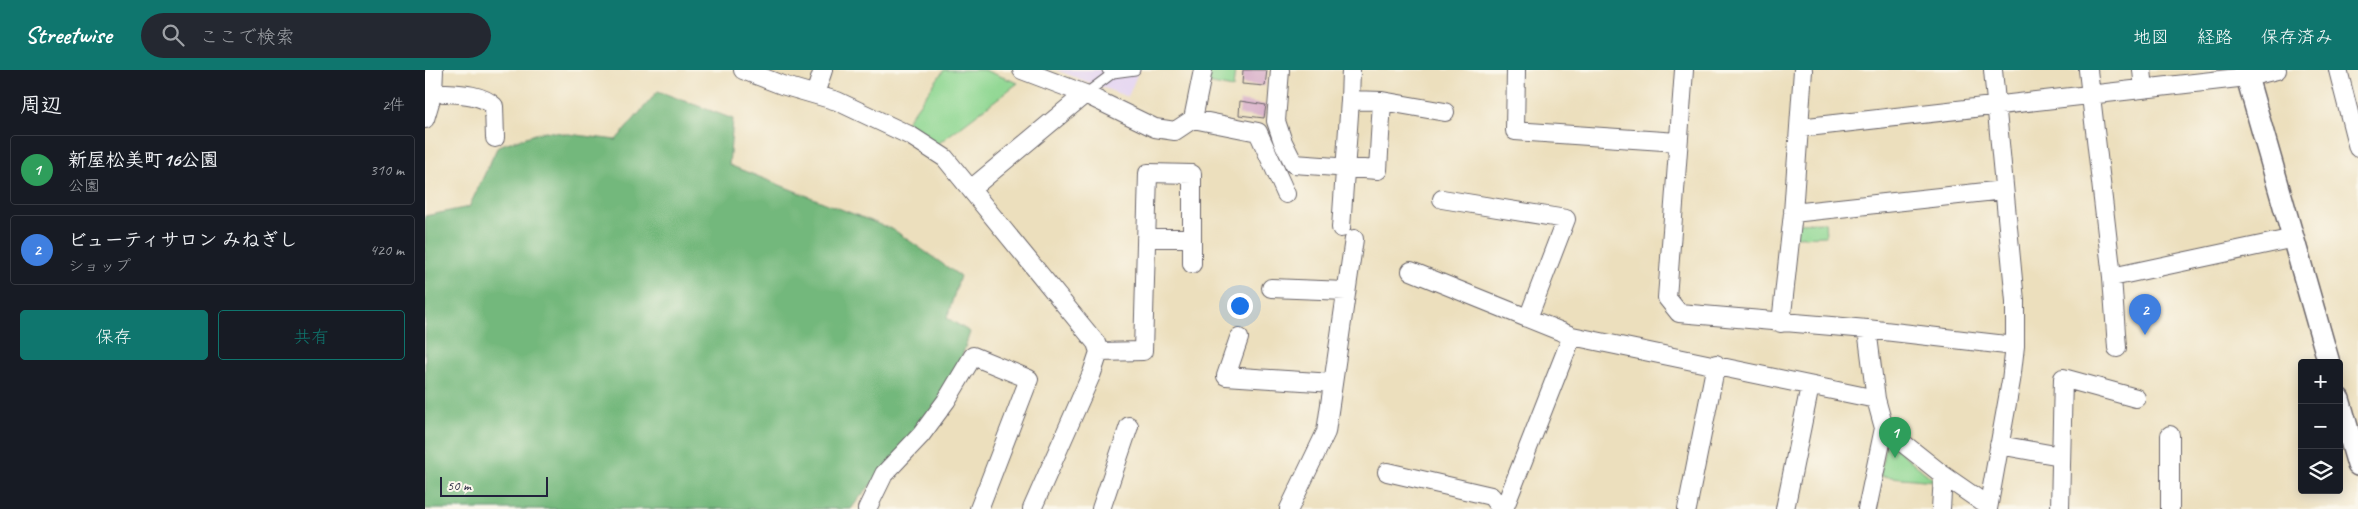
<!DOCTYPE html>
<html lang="ja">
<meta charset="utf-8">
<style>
body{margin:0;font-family:Caveat,"Klee One",sans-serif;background:#242831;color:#f1f3f6}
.controls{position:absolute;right:15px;bottom:15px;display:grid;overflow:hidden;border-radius:5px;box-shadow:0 2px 12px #0003}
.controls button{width:45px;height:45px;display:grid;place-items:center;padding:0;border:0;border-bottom:1px solid #363941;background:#171b24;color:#f1f3f6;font:25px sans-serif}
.scale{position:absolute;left:15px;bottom:12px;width:108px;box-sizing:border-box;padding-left:5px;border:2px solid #22223b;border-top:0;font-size:14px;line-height:18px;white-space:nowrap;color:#22223b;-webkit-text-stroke:4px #fbf7ec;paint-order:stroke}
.you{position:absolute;left:814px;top:235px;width:18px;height:18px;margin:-12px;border:4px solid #fff;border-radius:50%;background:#1a73e8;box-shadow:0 0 0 8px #1a73e833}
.badge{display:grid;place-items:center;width:32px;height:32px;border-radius:50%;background:#0f766e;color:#fff;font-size:16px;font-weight:700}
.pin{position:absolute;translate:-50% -41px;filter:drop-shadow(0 1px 2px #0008)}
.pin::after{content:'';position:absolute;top:26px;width:18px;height:15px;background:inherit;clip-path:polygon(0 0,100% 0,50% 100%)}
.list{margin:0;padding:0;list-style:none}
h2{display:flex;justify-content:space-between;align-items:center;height:65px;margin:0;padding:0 20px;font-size:21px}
h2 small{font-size:16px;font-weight:400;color:#9ea1a6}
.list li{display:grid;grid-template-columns:32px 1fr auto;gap:15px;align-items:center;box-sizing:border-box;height:70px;margin:0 10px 10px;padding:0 10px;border:1px solid #363941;border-radius:5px}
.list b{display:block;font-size:19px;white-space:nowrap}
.list p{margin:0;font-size:16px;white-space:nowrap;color:#9ea1a6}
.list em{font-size:16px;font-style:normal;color:#9ea1a6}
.actions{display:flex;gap:10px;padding:15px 20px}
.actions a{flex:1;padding:11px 0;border:1px solid #0f766e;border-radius:5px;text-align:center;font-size:18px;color:#0f766e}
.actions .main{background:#0f766e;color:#fff}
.icon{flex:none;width:28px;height:28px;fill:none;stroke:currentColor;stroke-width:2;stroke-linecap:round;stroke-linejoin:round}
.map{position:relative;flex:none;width:1933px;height:439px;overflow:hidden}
header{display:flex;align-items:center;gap:30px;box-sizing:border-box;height:70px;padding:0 25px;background:#0f766e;color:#fff}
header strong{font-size:24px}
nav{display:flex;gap:28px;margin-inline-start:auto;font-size:18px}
.search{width:350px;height:45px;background:#242831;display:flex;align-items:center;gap:12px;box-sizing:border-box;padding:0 18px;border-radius:28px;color:#9ea1a6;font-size:19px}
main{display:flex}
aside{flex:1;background:#171b24}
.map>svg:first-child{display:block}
.built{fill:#e3d3f2}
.green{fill:#8fd792;stroke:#587c66}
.forest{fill:#73b87c;stroke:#4a6d5c}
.building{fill:#d7adc8}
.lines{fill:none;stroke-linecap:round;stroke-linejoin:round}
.service-casing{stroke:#696468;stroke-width:11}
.minor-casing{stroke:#696468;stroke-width:20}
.tertiary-casing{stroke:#696468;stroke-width:24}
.service{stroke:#fff;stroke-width:9}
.minor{stroke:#fff;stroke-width:18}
.tertiary{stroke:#fff;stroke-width:21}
</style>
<header>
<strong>Streetwise</strong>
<div class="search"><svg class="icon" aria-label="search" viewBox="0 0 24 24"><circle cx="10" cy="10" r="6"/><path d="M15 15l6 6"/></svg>ここで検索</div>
<nav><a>地図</a><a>経路</a><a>保存済み</a></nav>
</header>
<main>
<aside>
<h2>周辺<small>2件</small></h2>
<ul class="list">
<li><span class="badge" style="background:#2e9e5b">1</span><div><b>新屋松美町16公園</b><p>公園</p></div><em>310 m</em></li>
<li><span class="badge" style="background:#3f7fe0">2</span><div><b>ビューティサロン みねぎし</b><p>ショップ</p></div><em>420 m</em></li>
</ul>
<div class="actions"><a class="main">保存</a><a>共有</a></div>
</aside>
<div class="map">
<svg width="1933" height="439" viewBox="0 0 1933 439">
<rect width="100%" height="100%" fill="#fbf7ec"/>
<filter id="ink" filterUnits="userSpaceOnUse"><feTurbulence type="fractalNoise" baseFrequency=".02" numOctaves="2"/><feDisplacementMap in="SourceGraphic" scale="10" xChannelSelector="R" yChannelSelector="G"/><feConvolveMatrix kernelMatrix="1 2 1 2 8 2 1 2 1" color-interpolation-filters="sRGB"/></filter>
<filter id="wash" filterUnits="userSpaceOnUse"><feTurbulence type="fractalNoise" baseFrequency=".0096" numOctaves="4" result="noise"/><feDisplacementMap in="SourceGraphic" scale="20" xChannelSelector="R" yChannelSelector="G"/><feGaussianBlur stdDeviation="1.12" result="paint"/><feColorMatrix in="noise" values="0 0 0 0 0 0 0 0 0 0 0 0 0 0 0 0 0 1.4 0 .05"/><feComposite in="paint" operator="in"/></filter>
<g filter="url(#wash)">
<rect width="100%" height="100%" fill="#ecdfbd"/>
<path class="built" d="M631 0H714L703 27Z"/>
<path class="green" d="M519 0H559L593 13 510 76 479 55Z
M784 0H810L808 18 782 13Z
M1400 152 1401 166 1370 167V153Z
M1461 370 1510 411 1455 406Z"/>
<path class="forest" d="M233 21 308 49 304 95 469 160 535 206 522 248 545 262 531 305 498 357 435 427 426 439H0V146L44 137 73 76 120 61 191 70Z"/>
<g id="blocks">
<path class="building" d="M818 0H842L840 16 817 14Z
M815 31 841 35 839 48 814 45Z"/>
</g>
</g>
<g filter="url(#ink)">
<use href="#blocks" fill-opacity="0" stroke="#696468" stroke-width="1"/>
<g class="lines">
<defs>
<path id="service" d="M688 3 710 0
M660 24 688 3 682 0"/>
<path id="minor" d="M318 0 357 15 412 31 486 66 520 88 671 273 674 282 667 303 607 439
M597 0 660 24
M855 0 851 51 858 72 869 94 953 100 957 31 925 30 926 0
M1091 0 1090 61 1253 72
M1259 0 1242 228 1254 243 1442 259 1590 276
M1663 0 1687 207 1869 168
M1717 0 1719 19
M1913 0 1933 78
M8 22C27 24 54 22 69 36L70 68
M390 24 398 0
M957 31 1020 42
M0 49 8 22 9 0
M768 49 833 62 861 124
M1374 58 1822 7 1852 0
M546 119 660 24 730 58 750 61 768 49 778 0
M1017 129 1141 149 1103 248
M1368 143 1579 120
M916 158 925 30
M767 168V194
M986 201 1147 266
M1687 207 1692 278
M846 218 921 221
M1356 253 1368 143 1378 0
M1442 259 1451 329 1459 358 1518 405 1563 436
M814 268 801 306 908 313
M674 282 718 281 723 103 767 104V168H721
M1574 375 1636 386
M962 402 1066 426 1076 439
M442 439 459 404 496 365 521 331 548 286 604 309 554 439
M676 439 704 356
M864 439 901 362 929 169
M1079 439 1147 266 1451 329
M1262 439 1291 294
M1360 439 1385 316
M1442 439 1459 358
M1516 439 1518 405
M1563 439 1586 311 1590 276V231L1568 0
M1635 439 1638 308 1711 328
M1745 439V365"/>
<path id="tertiary" d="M1820 0 1904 293
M1914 329 1933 395"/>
</defs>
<use href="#service" class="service-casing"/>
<use href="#minor" class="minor-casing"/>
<use href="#tertiary" class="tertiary-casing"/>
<use href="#service" class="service"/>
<use href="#minor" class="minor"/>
<use href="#tertiary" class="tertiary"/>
</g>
</g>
</svg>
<div class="controls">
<button>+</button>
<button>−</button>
<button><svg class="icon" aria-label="layers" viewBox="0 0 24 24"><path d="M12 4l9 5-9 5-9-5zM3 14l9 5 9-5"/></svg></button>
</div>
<div class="scale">50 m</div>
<div class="you"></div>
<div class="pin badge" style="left:1470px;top:388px;background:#2e9e5b">1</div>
<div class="pin badge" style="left:1720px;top:265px;background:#3f7fe0">2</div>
</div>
</main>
